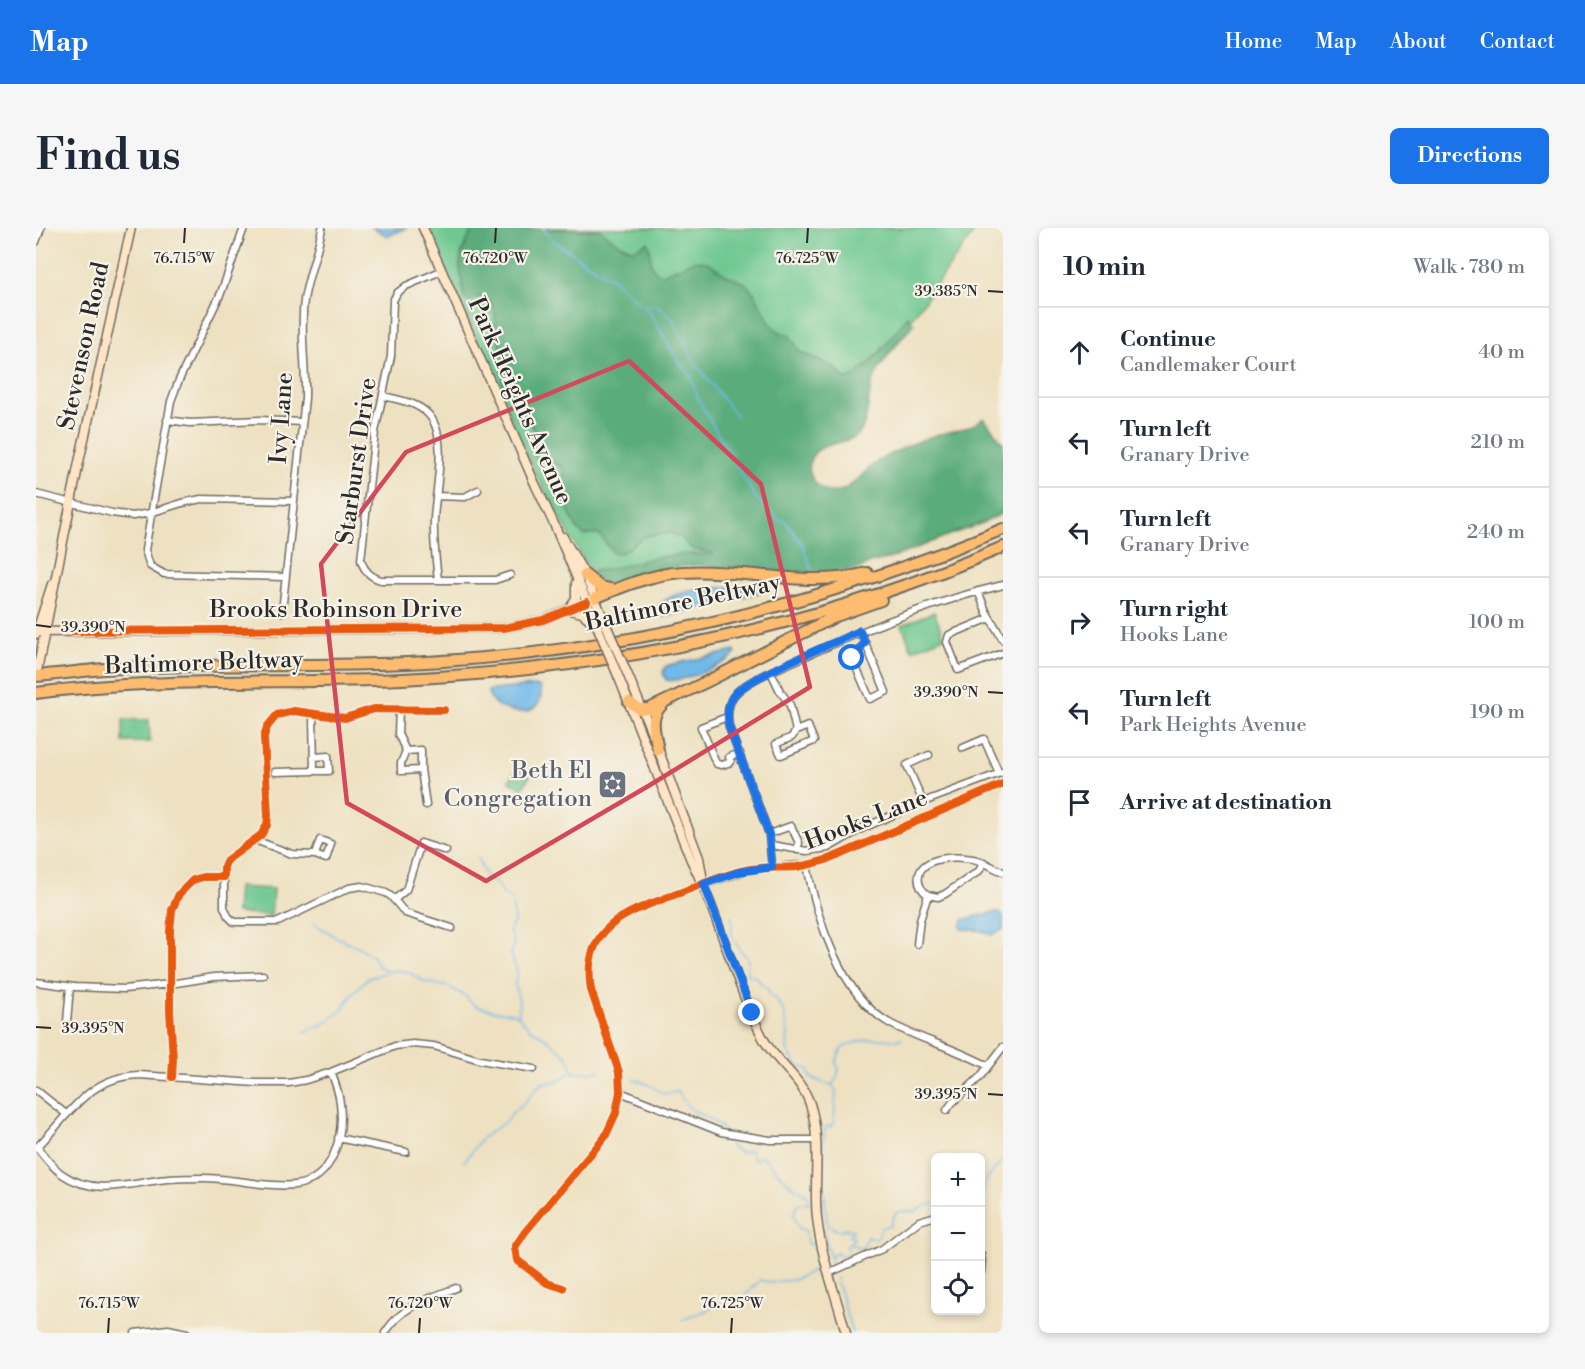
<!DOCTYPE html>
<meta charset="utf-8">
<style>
body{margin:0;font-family:"Libre Bodoni",serif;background:#f6f6f7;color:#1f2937}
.controls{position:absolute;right:18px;bottom:18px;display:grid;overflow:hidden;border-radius:9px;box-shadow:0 3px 9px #0003}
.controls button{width:54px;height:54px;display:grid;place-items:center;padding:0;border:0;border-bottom:2px solid #e0e1e3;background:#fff;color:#1f2937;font:30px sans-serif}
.stop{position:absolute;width:18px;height:18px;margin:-14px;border:4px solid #1a73e8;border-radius:50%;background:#fff}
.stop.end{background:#1a73e8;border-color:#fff;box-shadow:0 2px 6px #0008}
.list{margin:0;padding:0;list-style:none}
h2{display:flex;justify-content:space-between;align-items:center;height:78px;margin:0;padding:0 24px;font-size:26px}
h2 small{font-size:20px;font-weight:400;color:#747a83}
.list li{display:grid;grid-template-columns:39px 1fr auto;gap:18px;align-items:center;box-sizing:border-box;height:90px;padding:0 24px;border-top:2px solid #e0e1e3}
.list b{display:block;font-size:22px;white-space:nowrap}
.list p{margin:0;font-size:20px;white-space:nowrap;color:#747a83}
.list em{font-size:20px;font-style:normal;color:#747a83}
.icon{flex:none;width:33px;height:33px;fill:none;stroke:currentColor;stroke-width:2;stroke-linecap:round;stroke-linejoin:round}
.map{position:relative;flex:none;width:967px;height:1105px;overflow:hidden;border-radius:9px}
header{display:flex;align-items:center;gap:36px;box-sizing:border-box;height:84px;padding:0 30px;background:#1a73e8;color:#fff}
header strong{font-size:28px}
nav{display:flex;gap:33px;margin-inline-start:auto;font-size:21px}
.intro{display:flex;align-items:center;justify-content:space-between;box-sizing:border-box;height:144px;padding:0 36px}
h1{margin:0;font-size:42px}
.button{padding:15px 27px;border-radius:9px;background:#1a73e8;color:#fff;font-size:21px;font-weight:700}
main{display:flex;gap:36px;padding:0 36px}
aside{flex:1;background:#fff;border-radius:9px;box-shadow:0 3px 9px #0003}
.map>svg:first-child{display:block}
.green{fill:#6ec890;stroke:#4c7a5e;stroke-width:1.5}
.forest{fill:#5aac7a;stroke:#426c52;stroke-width:1.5}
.water{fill:#70b9e8;stroke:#4e728a;stroke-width:1.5}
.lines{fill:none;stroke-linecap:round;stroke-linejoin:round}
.stream{stroke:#70b9e8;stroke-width:1.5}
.minor-casing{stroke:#6f6b60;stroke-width:9}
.tertiary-casing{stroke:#6f6b60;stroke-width:10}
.secondary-casing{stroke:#6f6b60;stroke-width:11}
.motorway-casing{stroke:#6f6b60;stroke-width:14}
.minor{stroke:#fff;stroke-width:6}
.tertiary{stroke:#fff;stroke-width:8}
.secondary{stroke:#ffe4c6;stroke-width:8}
.motorway{stroke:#febc70;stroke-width:10}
.secondary-bridge-casing{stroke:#6f6b60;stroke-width:11;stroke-linecap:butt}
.secondary-bridge{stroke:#ffe4c6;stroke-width:8}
.cycleway-casing{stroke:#f7f3e8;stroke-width:11}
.cycleway{stroke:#e8590c;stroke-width:8}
.route{stroke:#1a73e8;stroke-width:8}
.marked{fill:none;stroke:#d1495b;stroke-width:4.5;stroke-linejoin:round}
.ticks{fill:none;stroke:#2b2b2b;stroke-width:2}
.labels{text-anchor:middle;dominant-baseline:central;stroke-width:4.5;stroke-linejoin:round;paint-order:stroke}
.street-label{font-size:24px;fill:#2b2b2b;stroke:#f7f3e8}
.worship-label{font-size:24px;fill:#5b616d;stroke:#f7f3e8;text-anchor:end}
.ticks-label{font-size:15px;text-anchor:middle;fill:#2b2b2b;stroke:#f7f3e8;stroke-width:4.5;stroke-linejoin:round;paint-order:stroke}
</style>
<header>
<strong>Map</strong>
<nav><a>Home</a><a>Map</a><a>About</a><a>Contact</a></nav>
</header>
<div class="intro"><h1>Find us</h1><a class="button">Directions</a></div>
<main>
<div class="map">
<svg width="967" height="1105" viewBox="0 0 967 1105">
<rect width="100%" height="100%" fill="#f7f3e8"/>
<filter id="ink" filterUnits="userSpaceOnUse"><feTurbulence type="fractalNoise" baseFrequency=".0167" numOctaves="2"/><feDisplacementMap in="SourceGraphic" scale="12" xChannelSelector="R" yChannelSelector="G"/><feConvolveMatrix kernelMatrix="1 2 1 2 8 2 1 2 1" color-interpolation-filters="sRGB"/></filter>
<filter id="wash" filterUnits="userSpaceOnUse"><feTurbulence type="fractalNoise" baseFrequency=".008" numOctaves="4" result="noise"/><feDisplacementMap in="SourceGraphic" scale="24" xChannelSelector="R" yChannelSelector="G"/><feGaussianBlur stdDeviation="1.35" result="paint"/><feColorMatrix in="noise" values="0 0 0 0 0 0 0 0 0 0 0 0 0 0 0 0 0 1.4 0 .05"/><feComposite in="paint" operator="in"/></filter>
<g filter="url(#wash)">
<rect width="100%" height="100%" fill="#eee1c1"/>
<path class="green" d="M392 0H437L425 27 424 38 428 71 448 69 455 75 459 84 460 104 468 129 466 146 501 206 504 213 497 226C509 237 519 231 528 242L526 266 537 293 565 308 577 324 585 325 609 308 635 305 645 310 656 321 677 325 676 327C654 325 631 327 609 332 591 337 576 342 557 343L551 338 499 245Z
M510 0H941L840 140 810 160 629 50Z
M898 384 908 409 876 422 866 397Z
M87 492H113L114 514H87Z
M481 540 494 548 486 561 473 553Z
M202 659 237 661 235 688 200 685Z"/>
<path class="forest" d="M437 0 564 2 582 15 598 22 612 14C618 26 609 42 626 46L660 32 674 35 688 46 709 55 718 65 736 98 742 103 754 108 764 124 797 139 810 152C835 142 855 108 872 88L878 96C866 109 841 139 836 156 831 171 833 191 824 205 814 218 780 211 774 233 770 248 784 266 799 264 818 262 830 238 847 230 863 222 880 213 897 208 918 202 931 203 948 190L967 215V285L942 297 913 307 856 330 836 334 820 342 772 346 663 337 623 341 574 356 562 353 557 346V343C576 342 591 337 609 332 631 327 654 325 676 327L677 325 656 321 645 310 635 305 609 308 585 325 577 324C566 312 567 302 548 307L541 301 530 277 526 266 528 242 524 237 499 230 497 226 504 213 486 178 471 163 466 154 468 129 460 104 459 84 455 75 448 69H439L434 73 428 71 424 38 425 27Z"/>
<path class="water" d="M336 0H371L352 8Z
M726 357 730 360 725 364 628 389 619 387C624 355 703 360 726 357Z
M698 423 700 425C690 437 646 455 630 452L627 445 629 439 633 437Z
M499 458 504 459C513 496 453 487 452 463L456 462Z
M959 684 964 685 967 689V702L955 707 947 703 926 701 925 698 927 692Z"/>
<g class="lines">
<path class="stream" d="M507 0 517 13 578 52 614 85 641 131 655 149 662 171 710 254 721 271 734 284 744 293H749L768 319 775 342
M608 78H623L637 91 661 138 701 189
M442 630 450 650 460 655 466 666 476 671 478 694 473 702 478 715 475 728 481 743 479 757 483 773V788
M695 688C699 697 694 700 696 707 698 714 707 726 712 731L711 746 720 749 726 757 732 761 734 768 740 771 748 784 752 805 751 822 762 839 772 840 775 850 796 858 800 863 798 893 795 899 791 898 789 900 785 929
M277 695 302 710 323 719 337 729 343 739 350 742
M269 804 289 795 306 782 317 765 332 750 358 742 372 744 389 754 413 759 428 767 439 778 463 784 479 785 493 800 511 811 531 828 538 845 565 843
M598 851 616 858 628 866 641 864C647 869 651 880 658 883 669 889 680 892 688 903
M796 858 800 853 803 841 800 836 801 831 806 820C817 814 830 811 843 811 851 810 857 815 866 810
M689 907 694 918 705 925 714 922 719 933 726 928C736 937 747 951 758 959 762 962 767 962 770 966 774 971 773 970 772 975H763L759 980 758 988 763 1000 770 1003 771 1015 779 1020 780 1028 788 1046 804 1105
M428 934 445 911 470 893 477 884 488 875 502 858 507 855 523 853 536 844
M784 954 785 961 789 965 791 997 803 1003 810 1000 812 1002H816L817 1004 813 1007 818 1010 813 1016
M945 968 951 951 967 931
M785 985V974L788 971
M786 999 796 1035
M795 1029 800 1025 805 1028 812 1027 811 1017 814 1015 825 1020 828 1018 831 1009 841 1011 846 999 855 998C858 980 863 983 879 984L884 980 900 975
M800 1050 816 1105
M646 1092 698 1071 707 1070 724 1052 736 1055C744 1051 749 1054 756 1052 767 1050 772 1041 785 1042"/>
</g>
</g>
<g filter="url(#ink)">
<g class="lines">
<defs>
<path id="minor" d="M208 0 185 65 143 152 135 173 109 322 114 338 128 346 249 349
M0 14 5 0
M405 43 370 58 361 65 357 73 355 128 339 204 325 332C328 343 334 349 345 352H459L474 347
M347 168C363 172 381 174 393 187 413 210 399 263 398 292 397 312 400 332 402 352
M131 192 154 195 223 192 266 194
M0 266 76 285 97 288 114 285 146 275 165 271 257 273
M400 268 429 269 442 262
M942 363 950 383 967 412
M246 384 269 170C270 137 264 105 268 72 272 47 282 24 286 0
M954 390 913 407 911 414 922 442 967 425
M824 403 850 464 834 471 816 430 829 415
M735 444 744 463 754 477 760 503 772 498 778 513 745 527 740 516 756 509 760 503
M363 481 362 506 370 523 385 522V542L365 543V535L370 523
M927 520 948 511 963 545
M278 529 292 528 293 543H278
M679 533 665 499 691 489
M681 536 686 537 695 534 693 529 704 525
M385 542 390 577
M239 544 278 543 277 486
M887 574 871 537 893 527
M733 606 755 598 763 615 761 622
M219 612 256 626 279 627 290 631 295 616 284 612 279 627
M735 617 771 623 792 620 827 600 887 574 967 544
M948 634 943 643 909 666 902 669 892 667C885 662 881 656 883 647 887 628 922 628 937 631 948 633 957 640 967 644
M771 637C780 689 805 769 855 796 886 812 921 821 952 838
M736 639 733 606 693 499C691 487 691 474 700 465 714 451 743 440 761 432 828 401 895 374 967 357
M188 649V679L192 688 198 694H242L313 660 326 658 350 665 356 669 369 685 416 700
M358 672 370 662 385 615 410 623
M881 716 884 692 892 667
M0 754 39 759 88 761 134 756 178 749 227 747
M31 794 34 759
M136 849 137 831 134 783V703L136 682 143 666 157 652 167 649H188V639L191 632 225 607 231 597 232 588 228 509 231 499 241 487 258 483 309 490 338 481 408 482
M0 862 30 886
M584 864 685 904 734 912H779
M911 882 916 875 944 849 967 819
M302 910 370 924
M1 919C8 928 16 939 26 946 56 967 89 957 123 952 138 950 153 950 168 950 196 950 233 960 259 957 298 952 308 908 304 875 303 864 299 854 295 844
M0 920C33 888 51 849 103 847L220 855H253L270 852 295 844 359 818 377 816 398 818 444 832 498 841
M945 1026 946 1033 945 1044
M793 1045 846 1021 883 993 900 988
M527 1060 511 1055 481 1032 479 1019 489 1004 569 909 580 885 584 864 583 844 554 757C545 688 618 675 668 656
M99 1105 132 1101 151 1105
M349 1105C367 1077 391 1071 420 1060"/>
<path id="tertiary" d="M668 656 714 641 771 637 796 630 967 556"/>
<path id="secondary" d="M387 0 499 256 518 296 562 400
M527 309 549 347 571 399
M533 382 540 370V355
M533 382 546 385 558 395
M0 404 468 400 507 392 559 370
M0 406 16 356
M591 445 616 505
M0 448 43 234 95 0
M583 450 655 632C684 689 698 754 727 810 740 835 765 849 774 876 786 912 777 953 781 990 785 1029 800 1067 810 1105
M621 518 663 630 666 647"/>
<path id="motorway" d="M549 347 564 359 578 362
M559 370C587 358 616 346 647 344 710 340 768 361 831 345
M0 448C23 446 46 443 69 441 186 434 304 441 421 432 609 419 793 373 967 301
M0 465C121 449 244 456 366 451 573 441 777 401 967 319
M593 474 603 481H613L670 454 800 388 845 372
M622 522C619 506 612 488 627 476"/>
</defs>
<use href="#minor" class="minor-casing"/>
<use href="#tertiary" class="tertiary-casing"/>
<use href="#secondary" class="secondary-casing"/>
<use href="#motorway" class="motorway-casing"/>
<use href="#minor" class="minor"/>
<use href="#tertiary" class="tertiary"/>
<use href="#secondary" class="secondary"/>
<use href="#motorway" class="motorway"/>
<defs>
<path id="secondary-bridge" d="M571 399 591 445
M562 400 583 450"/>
</defs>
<use href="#secondary-bridge" class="secondary-bridge-casing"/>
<use href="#secondary-bridge" class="secondary-bridge"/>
<defs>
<path id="cycleway" d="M37 403 468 400 507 392 551 374
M136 849 137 831 134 783V703L136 682 143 666 157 652 167 649H188V639L191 632 225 607 231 597 232 588 228 509 231 499 241 487 258 483 309 490 338 481 408 482
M527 1060 511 1055 481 1032 479 1019 489 1004 569 909 580 885 584 864 583 844 555 762C544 695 596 683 646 664 668 656 691 645 715 641 730 639 746 640 761 639 773 637 784 634 796 630L967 556"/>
</defs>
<use href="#cycleway" class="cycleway-casing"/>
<use href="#cycleway" class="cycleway"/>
</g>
</g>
<g class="lines" filter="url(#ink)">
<path class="route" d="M716 785 668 656 703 644 736 639 733 606 693 499C691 488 691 476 698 467 712 449 798 415 824 403L829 415 816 430"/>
</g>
<path class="marked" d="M593 133 725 256 774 459 614 557 450 653 311 575 285 336 370 224Z"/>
<path class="ticks" d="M148 15 149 0M459 15 460 0M771 15 772 0M952 63 967 64M0 397 15 399M952 464 967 465M0 799 15 800M952 866 967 867M72 1105 73 1090M383 1105 384 1090M695 1105 696 1090"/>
<defs>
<symbol id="synagogue-square" viewBox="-11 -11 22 22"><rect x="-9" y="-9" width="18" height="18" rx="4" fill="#6b7280" stroke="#f7f3e8"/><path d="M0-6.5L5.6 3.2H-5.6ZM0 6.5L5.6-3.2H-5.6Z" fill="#fff"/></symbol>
</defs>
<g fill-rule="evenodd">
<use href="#synagogue-square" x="560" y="540" width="33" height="33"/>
</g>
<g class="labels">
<g class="street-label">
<text transform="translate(48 118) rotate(-78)">Stevenson Road</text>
<text transform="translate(484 173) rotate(66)">Park Heights Avenue</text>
<text transform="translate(246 190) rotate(-86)">Ivy Lane</text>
<text transform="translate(321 233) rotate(-82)">Starburst Drive</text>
<text transform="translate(647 375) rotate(-12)">Baltimore Beltway</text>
<text x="300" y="382">Brooks Robinson Drive</text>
<text transform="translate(168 435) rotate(-2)">Baltimore Beltway</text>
<text transform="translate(830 592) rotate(-21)">Hooks Lane</text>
</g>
<g class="worship-label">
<text x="556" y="543">Beth El<tspan x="556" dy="28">Congregation</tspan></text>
</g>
</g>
<g class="ticks-label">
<text x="148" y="35">76.715°W</text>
<text x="459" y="35">76.720°W</text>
<text x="771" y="35">76.725°W</text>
<text x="910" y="68">39.385°N</text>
<text x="57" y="404">39.390°N</text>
<text x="910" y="469">39.390°N</text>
<text x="57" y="805">39.395°N</text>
<text x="910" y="871">39.395°N</text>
<text x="73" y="1080">76.715°W</text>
<text x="384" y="1080">76.720°W</text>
<text x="696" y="1080">76.725°W</text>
</g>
</svg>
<div class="controls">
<button>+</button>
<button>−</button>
<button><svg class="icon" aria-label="locate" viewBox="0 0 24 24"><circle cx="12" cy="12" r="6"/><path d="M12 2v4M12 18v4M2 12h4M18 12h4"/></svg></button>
</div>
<div class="stop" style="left:816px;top:430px"></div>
<div class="stop end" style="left:716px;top:785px"></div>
</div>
<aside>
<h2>10 min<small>Walk · 780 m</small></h2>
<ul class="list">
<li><svg class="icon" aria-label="ahead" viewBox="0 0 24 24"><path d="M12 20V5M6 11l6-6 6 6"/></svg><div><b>Continue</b><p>Candlemaker Court</p></div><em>40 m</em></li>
<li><svg class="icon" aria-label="left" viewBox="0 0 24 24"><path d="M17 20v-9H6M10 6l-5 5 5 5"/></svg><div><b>Turn left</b><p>Granary Drive</p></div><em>210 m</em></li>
<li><svg class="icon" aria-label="left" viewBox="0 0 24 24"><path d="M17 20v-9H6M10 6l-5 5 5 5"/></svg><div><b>Turn left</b><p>Granary Drive</p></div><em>240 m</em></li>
<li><svg class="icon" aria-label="right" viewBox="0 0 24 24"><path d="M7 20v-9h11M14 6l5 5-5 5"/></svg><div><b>Turn right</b><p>Hooks Lane</p></div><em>100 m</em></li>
<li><svg class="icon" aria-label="left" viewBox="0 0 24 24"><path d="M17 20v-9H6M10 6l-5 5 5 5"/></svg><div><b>Turn left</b><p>Park Heights Avenue</p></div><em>190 m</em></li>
<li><svg class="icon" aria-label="arrive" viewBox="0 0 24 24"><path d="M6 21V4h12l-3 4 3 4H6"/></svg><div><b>Arrive at destination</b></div></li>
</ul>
</aside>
</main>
